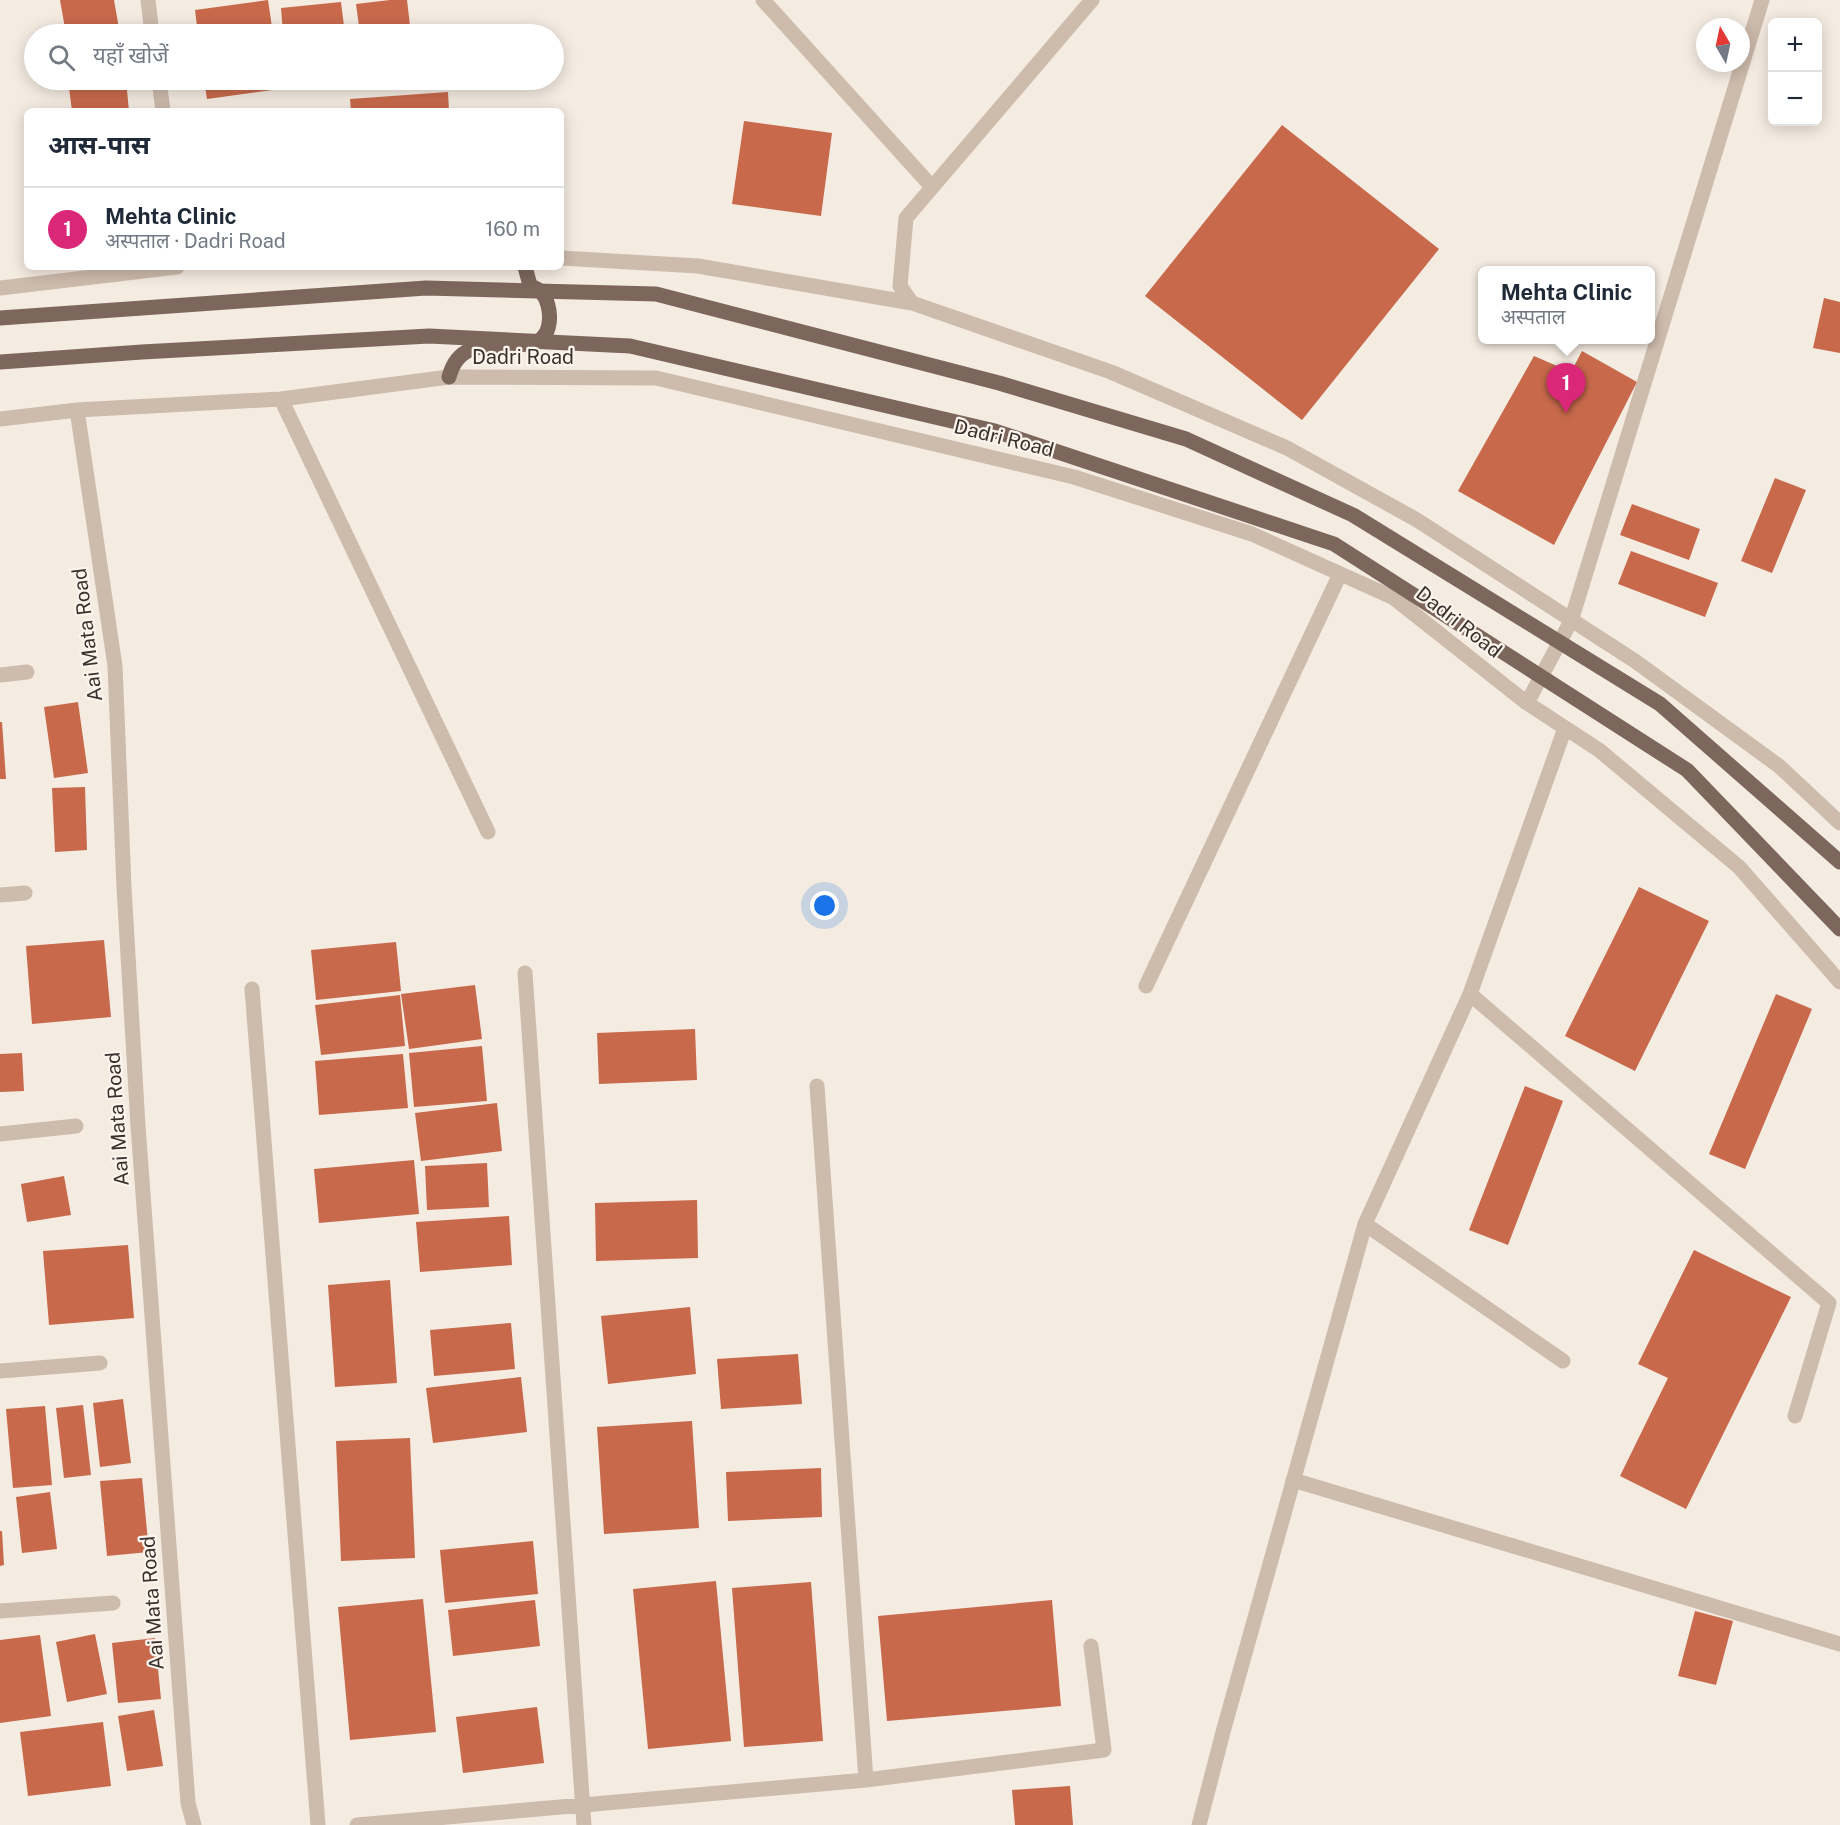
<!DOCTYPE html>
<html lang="hi">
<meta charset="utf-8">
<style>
body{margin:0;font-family:"Public Sans","Noto Sans Devanagari",sans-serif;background:#f2f2f3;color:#1f2937}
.controls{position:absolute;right:18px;top:18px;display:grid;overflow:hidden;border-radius:9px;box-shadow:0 3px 15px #0003}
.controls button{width:54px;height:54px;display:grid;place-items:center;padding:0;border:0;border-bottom:2px solid #e0e1e3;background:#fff;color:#1f2937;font:30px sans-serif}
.compass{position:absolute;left:1696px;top:18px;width:54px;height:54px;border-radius:50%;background:#fff;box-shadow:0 3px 15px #0003;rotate:351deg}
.you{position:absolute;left:825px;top:906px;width:21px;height:21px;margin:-15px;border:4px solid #fff;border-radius:50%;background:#1a73e8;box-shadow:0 0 0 9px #1a73e833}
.badge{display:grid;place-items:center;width:39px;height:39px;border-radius:50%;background:#db2777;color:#fff;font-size:20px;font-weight:700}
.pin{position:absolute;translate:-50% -50px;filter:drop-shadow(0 2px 3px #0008)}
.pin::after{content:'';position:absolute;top:32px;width:21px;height:18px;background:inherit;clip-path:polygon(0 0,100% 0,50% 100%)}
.popup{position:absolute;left:1478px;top:266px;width:177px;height:78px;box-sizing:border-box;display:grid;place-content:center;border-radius:9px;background:#fff;filter:drop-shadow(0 2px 4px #0005);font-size:20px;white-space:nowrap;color:#747a83}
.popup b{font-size:22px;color:#1f2937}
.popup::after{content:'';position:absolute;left:50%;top:100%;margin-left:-12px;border:12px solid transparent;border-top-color:#fff}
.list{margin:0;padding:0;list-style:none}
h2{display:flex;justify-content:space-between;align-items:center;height:78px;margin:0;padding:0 24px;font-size:26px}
h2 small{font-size:20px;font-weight:400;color:#747a83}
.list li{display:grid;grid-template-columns:39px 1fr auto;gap:18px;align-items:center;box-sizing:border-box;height:84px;padding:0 24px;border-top:2px solid #e0e1e3}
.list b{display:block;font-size:22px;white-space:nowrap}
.list p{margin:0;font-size:20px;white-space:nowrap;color:#747a83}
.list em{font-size:20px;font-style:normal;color:#747a83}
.icon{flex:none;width:33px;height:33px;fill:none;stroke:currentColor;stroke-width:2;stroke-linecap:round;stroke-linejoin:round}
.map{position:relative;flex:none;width:1840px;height:1825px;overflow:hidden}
.search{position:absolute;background:#fff;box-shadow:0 3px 15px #0003;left:24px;top:24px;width:540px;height:66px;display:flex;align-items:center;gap:15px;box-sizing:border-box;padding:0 21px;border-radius:33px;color:#747a83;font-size:22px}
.panel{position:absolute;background:#fff;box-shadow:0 3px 15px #0003;left:24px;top:108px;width:540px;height:162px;border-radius:9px}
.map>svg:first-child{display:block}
.building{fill:#c8694b}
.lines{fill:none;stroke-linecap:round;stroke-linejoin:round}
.minor{stroke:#cdbbac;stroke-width:15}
.major{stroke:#7d675c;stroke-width:15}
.major-bridge{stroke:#7d675c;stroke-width:15}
.labels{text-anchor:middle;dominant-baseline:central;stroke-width:4.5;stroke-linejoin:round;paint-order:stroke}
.street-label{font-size:20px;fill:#3b302b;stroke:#fbf5ee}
</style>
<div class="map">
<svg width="1840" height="1825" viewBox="0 0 1840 1825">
<rect width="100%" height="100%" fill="#f4ebe1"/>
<path class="building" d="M60 0H114L120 34H66Z
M268 0 273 34H198L195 10Z
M390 0H407L411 34H360L356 4Z
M341 2 345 34H283L281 8Z
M68 80H126L129 111H72Z
M204 80H278L280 89 207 99Z
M287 80H349V84L288 90Z
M448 92 449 111H351L350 99Z
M744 121 832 133 821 216 732 204Z
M1282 125 1439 249 1302 420 1145 296Z
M1824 298 1840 302V353L1813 348Z
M1582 351 1637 382 1554 545 1458 491 1534 356 1571 372Z
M1775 478 1806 490 1772 573 1741 561Z
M1632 504 1700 529 1689 560 1620 535Z
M1631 551 1718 583 1705 617 1618 584Z
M78 702 88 773 54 778 44 707Z
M0 722H2L6 779H0Z
M85 787 87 850 55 852 52 788Z
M1639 887 1709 921 1635 1071 1565 1036Z
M104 940 111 1017 32 1024 26 946Z
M396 942 401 991 316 1000 311 950Z
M475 985 482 1039 409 1049 401 994Z
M1776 994 1812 1009 1745 1169 1709 1154Z
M400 995 405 1046 321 1055 315 1005Z
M695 1029 697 1080 599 1084 597 1033Z
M482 1046 487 1101 414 1107 409 1053Z
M22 1053 24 1091 0 1092V1054Z
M403 1054 408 1108 319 1115 315 1061Z
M1525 1086 1563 1101 1508 1245 1469 1230Z
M497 1103 502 1151 421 1161 415 1113Z
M414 1160 419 1214 319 1223 314 1169Z
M487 1163 489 1207 427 1210 425 1166Z
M64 1176 71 1215 27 1222 21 1184Z
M697 1200 698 1258 596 1261 595 1203Z
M509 1216 512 1265 420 1272 416 1222Z
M128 1245 134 1318 49 1325 43 1251Z
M1694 1250 1791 1297 1686 1509 1620 1476 1668 1378 1638 1364Z
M390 1280 397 1383 335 1387 328 1285Z
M690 1307 696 1374 608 1384 601 1316Z
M511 1323 515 1369 434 1376 430 1330Z
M798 1354 802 1404 721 1409 717 1359Z
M521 1377 527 1432 433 1443 426 1388Z
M123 1399 131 1463 100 1467 93 1403Z
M83 1405 91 1475 64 1478 56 1408Z
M45 1406 52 1485 13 1488 6 1409Z
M692 1421 699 1528 604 1534 597 1427Z
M410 1438 415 1558 341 1561 336 1441Z
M821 1468 822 1517 728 1521 726 1472Z
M142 1478 149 1552 107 1556 100 1481Z
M50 1492 57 1549 22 1553 16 1497Z
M0 1531H2L4 1565 0 1566Z
M533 1541 538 1594 445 1603 440 1550Z
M716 1581 731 1741 648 1749 633 1589Z
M811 1582 823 1741 744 1747 732 1588Z
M423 1599 436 1732 350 1740 338 1607Z
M535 1600 540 1646 453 1656 448 1610Z
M1052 1600 1061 1706 887 1721 878 1616Z
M1695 1611 1733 1621 1716 1685 1678 1676Z
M95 1634 107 1694 67 1702 56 1642Z
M40 1635 51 1716 0 1723V1640Z
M155 1638 161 1699 118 1703 112 1643Z
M537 1707 544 1763 463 1773 456 1717Z
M154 1710 163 1766 127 1771 118 1716Z
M103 1722 111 1786 28 1796 20 1732Z
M1070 1786 1073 1825H1015L1012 1790Z"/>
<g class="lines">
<path class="minor" d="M148 0 152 34
M763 0 932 187
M159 80 163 111
M561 258 698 266 912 303 1111 372 1287 448 1417 520 1635 661 1779 766 1840 823
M0 288 177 267
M912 303 900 286 906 218 1092 0
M281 399 488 832
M77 410 115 666 124 887 138 1126 188 1803 194 1825
M0 419 77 410 281 399 449 377 656 378 1074 477 1252 534 1394 598 1527 703 1599 750 1739 867 1840 982
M0 675 27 672
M1527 703 1571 621 1762 0
M0 895 25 893
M525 973 584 1825
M1146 986 1340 574
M252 989 318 1825
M1470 994 1829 1303 1795 1416
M817 1086 866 1780
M0 1134 76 1126
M1365 1224 1563 1361
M0 1371 100 1363
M1293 1480 1840 1644
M0 1611 113 1603
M357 1825 866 1780 1104 1750 1091 1646
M1199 1825 1223 1732 1365 1224 1470 994 1565 728"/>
<path class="major" d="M449 377C461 331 504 353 536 342 554 335 552 305 542 293 539 289 534 288 530 285L525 267"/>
<path class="major-bridge" d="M0 318 426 288 656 294 999 383 1186 439 1353 515 1660 704 1840 862
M0 362 142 352 429 336 630 346 995 431 1334 544 1687 770 1840 929"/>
</g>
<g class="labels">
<g class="street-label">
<text x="523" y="357">Dadri Road</text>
<text transform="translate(1004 438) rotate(14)">Dadri Road</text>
<text transform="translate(1459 622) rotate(38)">Dadri Road</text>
<text transform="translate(87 635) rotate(-97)">Aai Mata Road</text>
<text transform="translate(117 1119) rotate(-94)">Aai Mata Road</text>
<text transform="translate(152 1603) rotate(-94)">Aai Mata Road</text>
</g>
</g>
</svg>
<div class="controls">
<button>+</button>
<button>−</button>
</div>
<svg class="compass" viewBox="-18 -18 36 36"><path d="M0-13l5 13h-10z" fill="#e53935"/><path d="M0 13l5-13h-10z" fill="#747a83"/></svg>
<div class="you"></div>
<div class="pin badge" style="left:1566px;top:413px">1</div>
<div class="popup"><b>Mehta Clinic</b>अस्पताल</div>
<div class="search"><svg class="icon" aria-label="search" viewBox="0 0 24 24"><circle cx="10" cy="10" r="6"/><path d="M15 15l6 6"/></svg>यहाँ खोजें</div>
<section class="panel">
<h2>आस-पास<small></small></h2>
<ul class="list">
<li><span class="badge">1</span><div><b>Mehta Clinic</b><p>अस्पताल · Dadri Road</p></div><em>160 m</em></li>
</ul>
</section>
</div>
